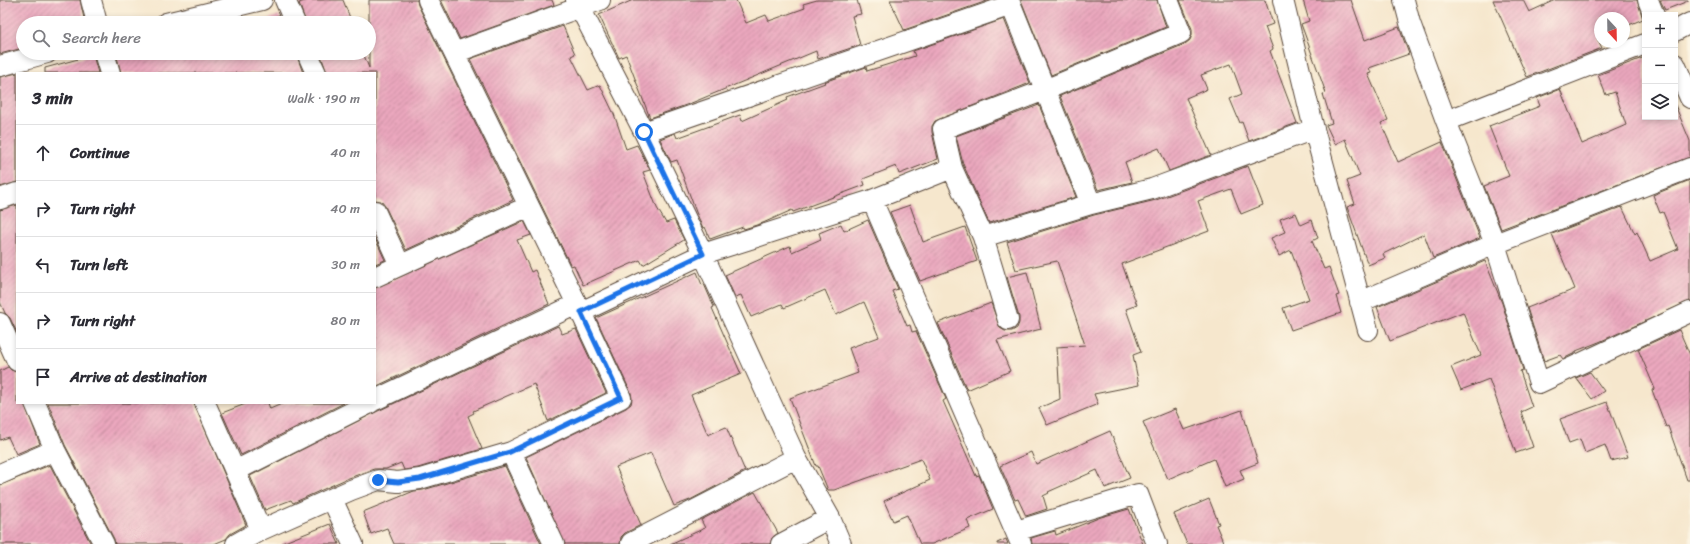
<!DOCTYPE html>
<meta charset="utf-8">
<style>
body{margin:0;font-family:Sriracha,sans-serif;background:#f2f2f3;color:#2b2b33}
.controls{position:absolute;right:12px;top:12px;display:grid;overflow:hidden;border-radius:0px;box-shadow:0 2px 6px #0003}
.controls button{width:36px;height:36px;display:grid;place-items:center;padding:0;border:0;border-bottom:1px solid #e1e1e2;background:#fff;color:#2b2b33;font:20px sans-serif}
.compass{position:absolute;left:1594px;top:12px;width:36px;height:36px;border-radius:50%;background:#fff;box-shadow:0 2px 6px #0003;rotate:158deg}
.stop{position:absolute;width:12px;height:12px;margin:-9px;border:3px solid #1a73e8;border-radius:50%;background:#fff}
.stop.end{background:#1a73e8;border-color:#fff;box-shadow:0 1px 4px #0008}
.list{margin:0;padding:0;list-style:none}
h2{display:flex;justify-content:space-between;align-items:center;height:52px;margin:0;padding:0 16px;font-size:17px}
h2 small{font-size:13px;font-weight:400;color:#7c7c81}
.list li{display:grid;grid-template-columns:26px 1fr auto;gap:12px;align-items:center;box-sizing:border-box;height:56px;padding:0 16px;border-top:1px solid #e1e1e2}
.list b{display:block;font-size:15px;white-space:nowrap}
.list em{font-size:13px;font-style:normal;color:#7c7c81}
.icon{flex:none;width:22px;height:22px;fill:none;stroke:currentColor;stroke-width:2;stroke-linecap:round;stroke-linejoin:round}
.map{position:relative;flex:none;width:1690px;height:544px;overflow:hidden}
.search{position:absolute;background:#fff;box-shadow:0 2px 6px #0003;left:16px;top:16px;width:360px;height:44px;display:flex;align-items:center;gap:10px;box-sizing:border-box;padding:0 14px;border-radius:22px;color:#7c7c81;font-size:15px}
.panel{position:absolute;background:#fff;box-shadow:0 2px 6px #0003;left:16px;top:72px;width:360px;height:332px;border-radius:0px}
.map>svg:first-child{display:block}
.building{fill:url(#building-hatch)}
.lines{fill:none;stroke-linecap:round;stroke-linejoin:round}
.minor-casing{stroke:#574638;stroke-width:22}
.minor{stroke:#fff;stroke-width:20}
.route{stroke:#1a73e8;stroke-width:5}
</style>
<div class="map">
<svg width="1690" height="544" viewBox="0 0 1690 544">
<defs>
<pattern id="building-hatch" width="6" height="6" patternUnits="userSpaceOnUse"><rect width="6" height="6" fill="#eba7be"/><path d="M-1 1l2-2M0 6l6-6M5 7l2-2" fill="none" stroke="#c0889a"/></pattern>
</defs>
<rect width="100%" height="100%" fill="#fcf5e5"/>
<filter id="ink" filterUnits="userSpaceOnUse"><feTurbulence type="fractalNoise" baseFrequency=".025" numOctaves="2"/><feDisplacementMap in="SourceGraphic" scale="8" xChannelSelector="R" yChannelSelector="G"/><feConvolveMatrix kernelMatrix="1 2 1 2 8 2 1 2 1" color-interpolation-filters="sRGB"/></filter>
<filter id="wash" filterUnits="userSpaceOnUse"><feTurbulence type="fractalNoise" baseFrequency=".012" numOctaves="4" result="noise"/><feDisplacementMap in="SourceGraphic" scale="16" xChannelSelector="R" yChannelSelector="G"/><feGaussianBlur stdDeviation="0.9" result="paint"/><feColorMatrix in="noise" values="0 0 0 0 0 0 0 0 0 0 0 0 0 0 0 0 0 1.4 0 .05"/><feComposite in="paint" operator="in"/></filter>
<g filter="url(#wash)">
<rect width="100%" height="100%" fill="#f6e7cd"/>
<g id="blocks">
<path class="building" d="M0 0H80L85 23H23V48L0 54Z
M308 0H343L352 23H306L299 3Z
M369 0H417L418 5 513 200 406 250 385 206 381 201 375 200V73H327L320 53H363L369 68Z
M441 0H552L554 5 460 39Z
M633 0H736L746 23 766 15 769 21 805 8 803 4 817 0H857L861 14 852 16 860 45 818 59 816 51 689 104 650 118 626 55 619 58 599 15Z
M890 0H990L904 30Z
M1021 0H1157L1166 27 1051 75Z
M1180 0H1265L1273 24 1265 27 1273 49 1270 51 1297 123 1249 141 1242 122 1240 123 1230 99 1242 94 1231 64 1201 75 1207 89 1186 98 1211 155 1169 171 1159 148 1125 162 1132 182 1098 190 1060 96 1185 44 1190 40 1192 35V29Z
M1303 0H1351L1365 40 1399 27 1409 54 1369 68 1371 73 1368 74 1388 120 1381 123 1398 162 1442 142 1480 238 1433 258 1424 234 1383 254 1385 258 1368 265 1347 207 1355 204 1347 181 1360 176 1345 139 1335 144 1326 125 1332 123 1323 94 1326 93 1301 24 1309 21Z
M1493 0H1523L1529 12 1555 0H1637L1643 19 1624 27V18H1600V36L1597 38 1602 48 1527 77Z
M1660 0H1688V1L1665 10Z
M279 15 282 23H259Z
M248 17 250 23H232Z
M1004 19 1030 83 935 121 932 126V132L938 159 899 174 896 166 863 179 865 185 793 212 792 210 763 223 744 229 743 227 710 239 705 227 703 228 696 212 677 160 671 162 660 139 675 133 677 138 740 115 742 121 788 100 787 97 825 83 824 82 866 67 867 71 915 56 913 51Z
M563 26 575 54 571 56 588 90 600 85 614 114 626 149 637 145 650 170 643 172 657 208 666 223 674 220 684 240 643 265 640 260 583 285 574 265 571 266 470 59Z
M116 53H296L303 73H121Z
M93 55 98 73H45V68Z
M1645 57V118L1675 117V105L1690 141V157L1501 229 1484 186 1509 176 1489 126 1540 106 1537 98 1560 89 1582 144 1626 125 1615 92 1606 95 1598 75Z
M17 73V182L0 187V77Z
M1039 105 1076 197 989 223 963 164 956 136Z
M1248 166 1263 205 1241 214 1231 189 1198 201 1209 231 1122 264 1137 305 1126 309 1141 352 1133 355 1139 385 1094 394 1098 404 1047 425 1039 408 1060 399 1057 347 1085 345 1057 261 1016 270 1007 242 1094 215 1156 200Z
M1690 180V301L1599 342 1576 351 1577 352 1563 359 1560 355 1544 361 1527 308 1575 289 1552 234 1622 207 1635 234 1637 232 1650 261 1678 249 1663 212 1660 213 1653 195Z
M17 205V333L10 318 5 313 0 302V210Z
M910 205 923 242 965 227 977 261 920 281 890 212Z
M1296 213 1301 225 1312 220 1318 238 1312 241 1324 269 1329 267 1339 295 1336 296 1341 313 1291 330 1283 308 1309 299 1291 250 1279 256 1271 238 1285 232 1280 219Z
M868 220 898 289 892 291 907 326 910 325 912 332 916 331 946 399 943 401 976 476 979 475 993 509 967 520 970 528 932 544H920L907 515 893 521 884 501 930 480 921 459 834 490H828L818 466H816L790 398 858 373 849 348 879 337 864 302 836 315 825 290 784 308 782 304 751 317 741 295 735 297 725 275 790 246 792 252 821 239 819 233 841 224 844 231Z
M524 221 531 235 517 240 531 272 535 270 549 304 375 387V288Z
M375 238 385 260 375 264Z
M1485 261 1502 303 1523 370 1520 371 1532 407 1521 412 1533 447 1516 453 1489 379 1461 390 1451 367 1481 355 1463 312 1390 341 1377 307Z
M697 272 702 285 704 284 714 307 712 308 741 374 691 395 708 435 726 427 745 471 690 500 674 506 651 453 616 467 641 525 625 533 621 537 620 544H565L526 457 626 408 631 404 632 399 631 393 596 318Z
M1027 272 1041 329 997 340 1010 371 967 390 938 323 991 303 1000 328 1005 331H1012L1017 328 1019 323V317L1007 277Z
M558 326 562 334 576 329 606 393 548 421 534 384 473 411 474 413 468 416 482 449 418 468 404 470 401 463 386 469H374L346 479 293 503 291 500 265 510 250 476 378 411Z
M1679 330 1690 355V480H1687L1668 426 1666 427 1652 390 1655 389 1638 349Z
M8 367 11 370 17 372V403H24L40 444 16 454 8 437 0 440V371Z
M1590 372 1604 391 1592 399 1576 378Z
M1607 402 1628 457 1611 461 1605 445 1585 453 1580 439 1569 443 1560 419Z
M48 403H194L246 525 230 534 226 539 214 544H115L114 539 65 445Z
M248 403H268L270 409 284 403H344L241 455 222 413Z
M1175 409 1184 430 1242 410 1258 463 1240 470 1244 479 1225 487 1214 459 1168 479 1143 422Z
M1110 431 1130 478 1105 488 1097 470 1048 492 1049 493 1043 496 1047 509 1026 516 1018 499 1015 500 1000 466 1031 452 1036 464Z
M50 465 91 544H0V485Z
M505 466 541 544H394L387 528 371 534 363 512 414 491 423 490Z
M755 492 778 533 772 538 770 544H670L705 528 701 520Z
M1209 499 1219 524 1216 525 1224 544H1187L1174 514Z
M1129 509 1143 544H1032L1031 538 1055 531 1056 535 1101 517Z
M330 524 339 544H282V543Z
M1006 539 1008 544H997V543Z"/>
</g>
</g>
<g filter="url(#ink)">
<use href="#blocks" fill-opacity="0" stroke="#574638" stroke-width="1"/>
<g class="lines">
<defs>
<path id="minor" d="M91 0 97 23
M285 0 295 23
M576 0 644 132 703 254 796 458 830 518 841 544
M1283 0 1314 129 1368 330
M1404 0 1410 23 1446 121
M1648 0 1654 15
M166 23 262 0
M1675 31 1690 23
M1645 44 1446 121 1495 244 1690 168
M104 53 110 73
M307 53 316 73
M454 53 600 0
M1675 64 1690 98
M0 66 47 53
M644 132 1011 5 1091 204
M952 168 943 129 1045 90 1181 33 1168 0
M0 199 17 193
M872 200 1021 544
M375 211 400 265
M983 237 1008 320
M375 277 529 206
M1360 302 1495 244 1539 383 1690 312
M581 312 703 254 872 200 952 168 983 237 1091 204 1152 189 1314 129
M0 323 17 361
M375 400 577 304
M35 403 55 450 104 544
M205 403 261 530
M511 452 554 544
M235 471 370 403
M0 474 55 450
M332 499 353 544
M1016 531 1138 494 1157 544
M631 543 796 458
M236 544 261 530 351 490 378 480 398 482 420 479 511 452 621 398 577 304 428 0
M781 544 830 518"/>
</defs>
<use href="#minor" class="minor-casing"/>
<use href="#minor" class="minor"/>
</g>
</g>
<g class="lines" filter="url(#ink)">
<path class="route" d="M378 480 398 482 420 479 510 452 621 398 581 312 703 254 644 132"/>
</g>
</svg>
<div class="controls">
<button>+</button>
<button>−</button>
<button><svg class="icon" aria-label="layers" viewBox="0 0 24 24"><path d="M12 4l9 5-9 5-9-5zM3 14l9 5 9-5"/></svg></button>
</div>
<svg class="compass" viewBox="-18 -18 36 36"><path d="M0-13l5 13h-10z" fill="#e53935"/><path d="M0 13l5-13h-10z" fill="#7c7c81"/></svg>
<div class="stop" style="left:644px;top:132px"></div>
<div class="stop end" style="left:378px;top:480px"></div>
<div class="search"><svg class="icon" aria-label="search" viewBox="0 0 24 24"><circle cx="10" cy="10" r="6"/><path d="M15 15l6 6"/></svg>Search here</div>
<section class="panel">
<h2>3 min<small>Walk · 190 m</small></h2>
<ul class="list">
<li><svg class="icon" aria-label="ahead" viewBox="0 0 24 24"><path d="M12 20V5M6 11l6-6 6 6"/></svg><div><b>Continue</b></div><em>40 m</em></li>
<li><svg class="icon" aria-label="right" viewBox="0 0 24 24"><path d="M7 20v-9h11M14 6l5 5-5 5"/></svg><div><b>Turn right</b></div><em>40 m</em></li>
<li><svg class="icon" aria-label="left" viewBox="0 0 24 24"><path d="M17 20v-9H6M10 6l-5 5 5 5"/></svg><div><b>Turn left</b></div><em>30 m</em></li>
<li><svg class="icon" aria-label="right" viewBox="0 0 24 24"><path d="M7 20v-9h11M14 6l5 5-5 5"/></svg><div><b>Turn right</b></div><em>80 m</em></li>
<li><svg class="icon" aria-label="arrive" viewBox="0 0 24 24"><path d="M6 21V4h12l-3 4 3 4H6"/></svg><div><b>Arrive at destination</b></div></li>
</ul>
</section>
</div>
